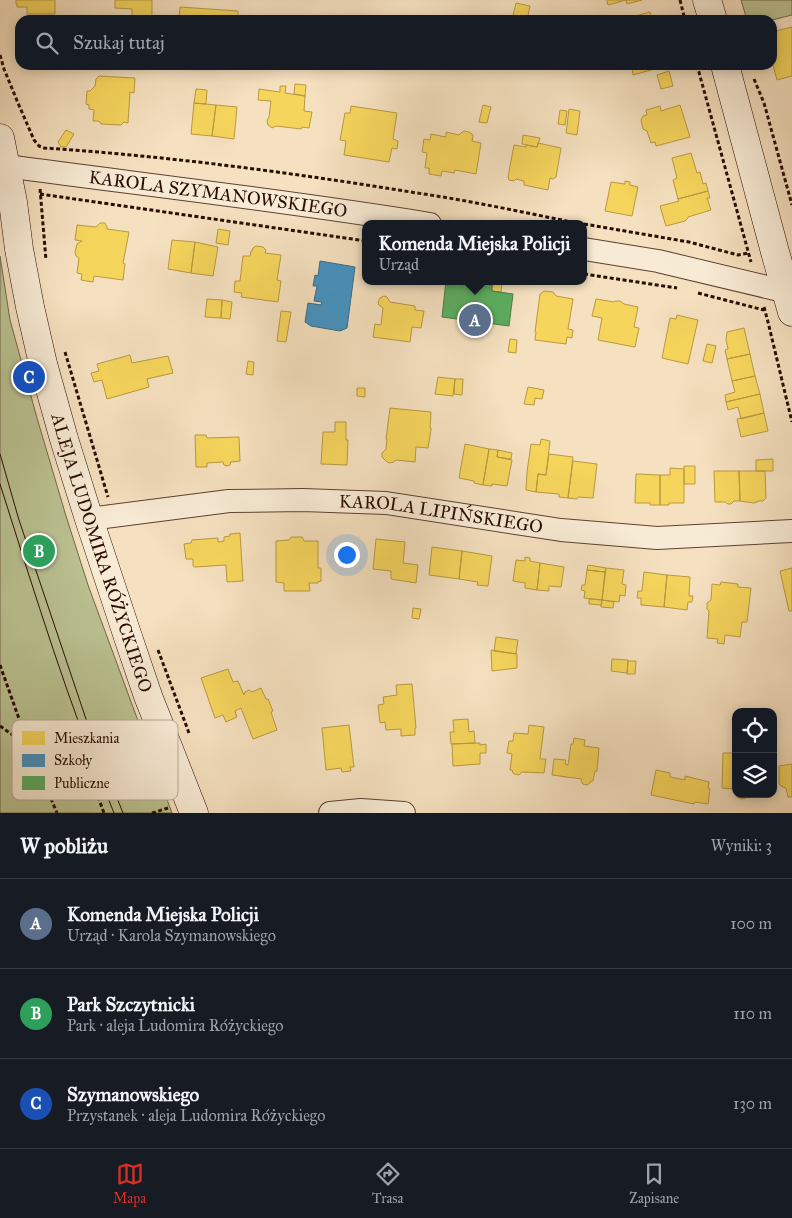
<!DOCTYPE html>
<html lang="pl">
<meta charset="utf-8">
<style>
body{margin:0;font-family:"IM FELL Great Primer",serif;background:#242831;color:#f1f3f6}
.controls{position:absolute;right:15px;bottom:15px;display:grid;overflow:hidden;border-radius:10px;box-shadow:0 2px 12px #0003}
.controls button{width:45px;height:45px;display:grid;place-items:center;padding:0;border:0;border-bottom:1px solid #363941;background:#171b24;color:#f1f3f6;font:25px sans-serif}
.you{position:absolute;left:346px;top:554px;width:18px;height:18px;margin:-12px;border:4px solid #fff;border-radius:50%;background:#1a73e8;box-shadow:0 0 0 8px #1a73e833}
.badge{display:grid;place-items:center;width:32px;height:32px;border-radius:50%;background:#d93025;color:#fff;font-size:16px;font-weight:700}
.pin{position:absolute;translate:-50% -50%;border:2px solid #fff;box-shadow:0 1px 5px #0006}
.popup{position:absolute;left:362px;top:220px;width:225px;height:65px;box-sizing:border-box;display:grid;place-content:center;border-radius:10px;background:#171b24;filter:drop-shadow(0 1px 4px #0005);font-size:16px;white-space:nowrap;color:#9ea1a6}
.popup b{font-size:19px;color:#f1f3f6}
.popup::after{content:'';position:absolute;left:50%;top:100%;margin-left:-10px;border:10px solid transparent;border-top-color:#171b24}
.list{margin:0;padding:0;list-style:none}
h2{display:flex;justify-content:space-between;align-items:center;height:65px;margin:0;padding:0 20px;font-size:21px}
h2 small{font-size:16px;font-weight:400;color:#9ea1a6}
.list li{display:grid;grid-template-columns:32px 1fr auto;gap:15px;align-items:center;box-sizing:border-box;height:90px;padding:0 20px;border-top:1px solid #363941}
.list b{display:block;font-size:19px;white-space:nowrap}
.list p{margin:0;font-size:16px;white-space:nowrap;color:#9ea1a6}
.list em{font-size:16px;font-style:normal;color:#9ea1a6}
.icon{flex:none;width:28px;height:28px;fill:none;stroke:currentColor;stroke-width:2;stroke-linecap:round;stroke-linejoin:round}
.map{position:relative;flex:none;width:792px;height:813px;overflow:hidden}
.search{position:absolute;background:#171b24;box-shadow:0 2px 12px #0003;left:15px;right:15px;top:15px;height:55px;display:flex;align-items:center;gap:12px;box-sizing:border-box;padding:0 18px;border-radius:15px;color:#9ea1a6;font-size:19px}
.sheet{height:335px;background:#171b24}
nav{display:flex;justify-content:space-around;align-items:center;box-sizing:border-box;height:70px;border-top:1px solid #363941;background:#171b24;font-size:14px;color:#9ea1a6}
nav a{display:grid;justify-items:center;gap:2px}
nav .on{color:#d93025}
.map>svg:first-child{display:block}
.green{fill:#bbc292;stroke:#72674a}
.homes{fill:#f6d55c;stroke:#b99941}
.schools{fill:#4393c3;stroke:#3c6a89}
.public{fill:#5aae61;stroke:#4c7d44}
.lines{fill:none;stroke-linecap:round;stroke-linejoin:round}
.street-casing{stroke:#5d4131;stroke-width:24}
.secondary-casing{stroke:#2a0c02;stroke-width:29}
.path{stroke:#2a0c02;stroke-width:3;stroke-dasharray:4 2.5;stroke-linecap:butt}
.street{stroke:#f8ebd5;stroke-width:22}
.secondary{stroke:#f8ebd5;stroke-width:28}
.tram{stroke:#2a0c02;stroke-width:1}
.labels{text-anchor:middle;dominant-baseline:central;stroke-width:5;stroke-linejoin:round;paint-order:stroke}
.street-label{font-size:18px;fill:#2a0c02;stroke:#f8ebd5}
.key{fill:#f8ebd5;stroke:#baa896;stroke-width:1}
.key-label{font-size:14px;fill:#2a0c02}
</style>
<div class="map">
<svg width="792" height="813" viewBox="0 0 792 813">
<rect width="100%" height="100%" fill="#f5e0bf"/>
<filter id="stains"><feTurbulence type="fractalNoise" baseFrequency=".004" numOctaves="4"/><feColorMatrix values="0 0 0 0 .2 0 0 0 0 .09 0 0 0 0 .02 0 0 0 .5 -.17"/></filter>
<radialGradient id="worn" r=".72"><stop offset=".6" stop-color="#630" stop-opacity="0"/><stop offset="1" stop-color="#630" stop-opacity=".3"/></radialGradient>
<path class="green" d="M741 0H792V15L772 20H747Z
M0 256 10 320 37 418 66 516 88 585 172 813H0Z"/>
<path class="homes" d="M16 0H55V14H27V7H17V4H16Z
M115 0H152V20H132V9L115 8Z
M607 0H642L627 4 626 0 608 5Z
M516 3 530 6 527 20H512Z
M180 7 238 11V20H179Z
M650 12 652 20H625L624 19Z
M792 27V76L777 80 773 65H770H772V32Z
M632 65H669L633 75Z
M669 71 673 86 661 89 657 75Z
M99 76 135 78 134 93 130 92 128 123 124 122 121 125 101 124 99 121H93L94 110 89 109V105L86 104 87 91H90L95 86 96 79Z
M295 84 306 85 305 96 294 94Z
M280 86H286L285 93 305 96 304 111 312 112 309 128 302 127 301 129 276 126 272 128 268 125 267 121 269 117 271 101 258 100 259 89 280 92Z
M196 89 207 90 206 104 194 103Z
M194 103 216 105 212 136 191 134Z
M216 105 237 107 234 139 212 136Z
M483 105 491 107 487 123 479 122Z
M680 105 690 137 656 146 655 142 651 143 647 131 643 129 641 120 643 116 647 115 646 110 660 106 661 111Z
M351 106 397 113 393 139 398 141 397 149 392 148 389 162 344 155 346 141 340 140 345 113H350Z
M569 109 580 111 577 135 566 133Z
M560 110 567 111 565 125 558 124Z
M66 130 74 134 66 147H61L58 142Z
M464 131 469 132 472 134 473 136 472 141 481 143 476 174 455 170 454 173 442 171 441 176 429 174V168H425L427 153 422 152 424 139 430 140 431 134 446 137V132L459 135 461 133Z
M523 135 540 138 537 147 522 144Z
M538 143 561 148 556 177 553 179 550 178 548 190 524 185V181L516 179 514 181 509 180 508 177 514 145 526 147V145L537 147Z
M691 153 697 173 700 172 703 184 706 183 708 191 678 199 673 180 677 178 672 158Z
M625 181 630 182V185L638 187 632 216 605 211 611 182 625 184Z
M708 191 710 198H707L711 210 688 217V218L685 221 666 226 660 206 679 201 678 199Z
M100 223H105L107 227V229L129 232 123 263 125 264 123 280 94 276 93 282 81 280 82 274 77 273 79 258 76 256 75 252 77 244 82 241 75 240 77 225 96 227Z
M218 229 230 231 228 245 216 243Z
M172 240 195 242 191 273 168 269Z
M195 242 218 247 213 276 191 273Z
M256 246 263 247 266 250 265 253 281 255 277 280 281 281 278 302 241 297 242 293 234 292 235 281H240L243 256H250L251 251H252L253 248Z
M492 281 502 282 501 292 492 291Z
M544 291 553 292 556 296 573 299 568 329 573 330 572 338 567 337 566 344 535 340 536 332H535L540 294Z
M384 296 387 297 390 302 415 306V310L424 311 421 328 412 327 410 342 373 337 375 324 381 325 383 308 379 305 378 302 380 298Z
M207 299 222 300 221 318 205 317Z
M596 299 614 302 615 301H620L624 304 638 307 634 327 639 328 635 347 598 340 602 318 592 316Z
M222 300 232 302 230 319 221 318Z
M281 311 291 312 286 342 277 341Z
M677 315 698 320 688 364 662 358 670 318 676 319Z
M744 328 750 354 727 359 725 350 728 349 726 340 727 332Z
M510 339 517 340 516 353 508 352Z
M707 344 716 346 712 363 703 361Z
M750 354 755 376 732 381 727 359Z
M130 355 132 363 168 356 173 373 147 379 149 387 107 399 102 380 94 382 91 373 99 371 97 364Z
M248 361 254 362 253 375 246 374Z
M755 376 760 394 726 402 725 395 735 392 732 381Z
M438 377 455 379 453 396 435 394Z
M455 379H463L462 395 454 394Z
M528 387 544 390 542 399 535 398 534 405 524 404Z
M357 388H365V397L357 396Z
M760 394 764 413 741 419 738 407 728 410 726 402Z
M390 408 431 412 430 428H431V430L428 448 416 447 415 462 396 460 394 462 389 463 386 461 382 457V453L386 449 387 439H386Z
M764 413 768 431 741 437 737 419Z
M335 422H346V440H348L347 465 321 464 323 432H335Z
M195 435H206L207 438 239 437 240 461 231 462 230 465 227 466 224 465 223 462 207 463V467H196Z
M541 439 550 441 546 475 538 474 536 492 526 490 527 472 531 444 540 445Z
M465 444 489 449 483 485 474 483V481L459 478Z
M489 449 498 450 497 457 512 460 507 486 492 484V486L483 485Z
M498 450 512 453 511 459 497 457Z
M549 454 573 457 568 498 559 497V494L536 492 538 474 546 475Z
M773 459V471H756V460Z
M573 461 597 464 593 498 578 497 577 499 568 498Z
M684 466H695V484H684Z
M670 468 684 469V503H669V505H660V475H670Z
M714 471H739L740 501H734L731 504H728L725 502H715Z
M739 471H765L766 498 763 501H759L754 503 740 501Z
M636 474 660 475V505H650V503H635Z
M240 533 243 581 227 582 226 565 195 567 193 566V559H186L184 544 191 543 192 540 218 538V542L224 541V537L230 536V534Z
M291 537H302L304 541H318V568H321V581L318 582V583H309L310 591H284V583L276 582V541L289 540Z
M376 539 405 542 403 563 418 565 416 583 391 579V571L373 569Z
M432 547 462 551 459 579 429 575Z
M462 551 492 556 488 586 477 585 478 582 459 579Z
M525 557 530 558V561L540 563 537 590 525 588V583L513 581 516 560 525 561Z
M540 563 564 567 561 587 549 586V591L537 590Z
M588 565 606 568 605 572 587 570Z
M606 568 624 570 622 584 626 585 625 596 620 595 619 602 602 600Z
M792 568V611H789L780 571Z
M587 570 605 572 602 600 584 598 585 591 581 590 582 585H585Z
M644 572 667 575 664 607 641 605V598H637L638 591H642Z
M667 575 690 577 689 596H693L692 602H688L687 610 664 607Z
M721 582 738 584V587L751 588 747 622H742L740 637 725 635 724 644 717 643 718 639 707 638 709 611 707 609V603L711 600 712 584 720 585Z
M589 599 602 600 601 605 589 604Z
M602 600 614 602 613 608 601 607Z
M413 608 421 609 419 619 412 618Z
M496 637 518 640 516 654 494 651Z
M491 650 517 654V668L492 671Z
M612 659 628 660 627 673 611 671Z
M628 661H636L635 674H627Z
M228 669 233 682 238 681 244 695 245 692 249 690 252 692 261 688 266 699H268L273 711 271 712 277 730 253 739 241 708 235 711 237 717 226 722 223 715 215 718 201 678Z
M412 684 416 728H415V735L401 736V729L386 730 385 722 380 723 378 705 384 704 383 697 397 695 396 685Z
M468 719 469 732 474 731 475 743 451 744 450 732H454L453 720Z
M349 725 354 767H350L351 771 342 772 341 768 326 770 322 728Z
M529 725 544 727 540 759H546L544 773 522 772 519 775 515 774 513 773 512 770H510L512 754 507 753 509 741H513L514 733 528 734Z
M574 738 585 740 584 746 599 748 597 771H595L593 781H591L590 783 587 785 583 784 581 781 582 779 552 775 554 759 566 760 565 764 568 765 571 744H573Z
M480 743V745L486 744V753H480V764L453 766 452 744Z
M735 749 736 794H748L746 798 742 799 737 797 736 796 735 793V789L722 788 723 753H735Z
M792 764V797H788L786 788 783 787 779 784V766Z
M656 770 670 773V777L685 780V776L709 782 708 788 710 789 708 804 695 802 694 804 651 795Z"/>
<path class="schools" d="M320 261 355 267 347 328 340 331 311 326 305 322 308 303 321 305 322 302 314 301 317 286H313L315 275 318 276Z"/>
<path class="public" d="M446 281H462L492 285V291L513 294 509 326 442 317Z"/>
<g class="lines">
<defs>
<g id="street">
<path id="s1" d="M6 166C147 185 289 201 430 224"/>
<path d="M584 249 658 261 792 293"/>
<path id="s2" d="M89 519 229 501 303 500 386 503 561 530 657 538 792 531"/>
<path d="M330 813 361 810 404 813"/>
</g>
<g id="secondary">
<path d="M707 0 713 20"/>
<path d="M725 65 775 252 792 312"/>
<path id="s3" d="M0 138 13 202 19 249 30 307 43 364 64 439 89 519 128 637 148 696 194 813"/>
</g>
</defs>
<use href="#street" class="street-casing"/>
<use href="#secondary" class="secondary-casing"/>
<path class="path" d="M680 0 685 20
M0 55 4 69 18 103 34 140 39 146 44 148C168 156 294 173 417 193 472 201 527 213 581 224
M697 65 751 262
M754 79 764 103 792 205
M40 189 46 260
M40 194 366 241
M584 224 689 242 738 255 749 253
M584 274 677 288
M698 293 764 310
M764 307 768 322 792 422
M65 352 108 497
M158 650 189 733
M0 665 29 747 57 813
M0 726 28 746
M80 748 104 813
M152 813 168 808"/>
<use href="#street" class="street"/>
<use href="#secondary" class="secondary"/>
<path class="tram" d="M0 454 19 520 88 725 123 813
M0 484C35 594 69 706 114 813"/>
</g>
<g class="labels">
<g class="street-label">
<text stroke="none"><textPath href="#s1" startOffset="214">KAROLA SZYMANOWSKIEGO</textPath></text>
<text stroke="none"><textPath href="#s2" startOffset="354">KAROLA LIPIŃSKIEGO</textPath></text>
<text stroke="none"><textPath href="#s3" startOffset="428">ALEJA LUDOMIRA RÓŻYCKIEGO</textPath></text>
</g>
</g>
<rect x="12" y="720" width="166" height="80" rx="8" class="key"/>
<rect x="22" y="731" width="23" height="14" fill="#f6d55c"/>
<rect x="22" y="754" width="23" height="13" fill="#4393c3"/>
<rect x="22" y="776" width="23" height="14" fill="#5aae61"/>
<g class="key-label">
<text x="54" y="743">Mieszkania</text>
<text x="54" y="765">Szkoły</text>
<text x="54" y="788">Publiczne</text>
</g>
<rect width="100%" height="100%" filter="url(#stains)"/>
<rect width="100%" height="100%" fill="url(#worn)"/>
</svg>
<div class="controls">
<button><svg class="icon" aria-label="locate" viewBox="0 0 24 24"><circle cx="12" cy="12" r="6"/><path d="M12 2v4M12 18v4M2 12h4M18 12h4"/></svg></button>
<button><svg class="icon" aria-label="layers" viewBox="0 0 24 24"><path d="M12 4l9 5-9 5-9-5zM3 14l9 5 9-5"/></svg></button>
</div>
<div class="you"></div>
<div class="pin badge" style="left:475px;top:320px;background:#5c6f8a">A</div>
<div class="popup"><b>Komenda Miejska Policji</b>Urząd</div>
<div class="pin badge" style="left:39px;top:551px;background:#2e9e5b">B</div>
<div class="pin badge" style="left:29px;top:377px;background:#1a4fb4">C</div>
<div class="search"><svg class="icon" aria-label="search" viewBox="0 0 24 24"><circle cx="10" cy="10" r="6"/><path d="M15 15l6 6"/></svg>Szukaj tutaj</div>
</div>
<section class="sheet">
<h2>W pobliżu<small>Wyniki: 3</small></h2>
<ul class="list">
<li><span class="badge" style="background:#5c6f8a">A</span><div><b>Komenda Miejska Policji</b><p>Urząd · Karola Szymanowskiego</p></div><em>100 m</em></li>
<li><span class="badge" style="background:#2e9e5b">B</span><div><b>Park Szczytnicki</b><p>Park · aleja Ludomira Różyckiego</p></div><em>110 m</em></li>
<li><span class="badge" style="background:#1a4fb4">C</span><div><b>Szymanowskiego</b><p>Przystanek · aleja Ludomira Różyckiego</p></div><em>130 m</em></li>
</ul>
</section>
<nav>
<a class="on"><svg class="icon" aria-label="map" viewBox="0 0 24 24"><path d="M3 6l6-2 6 2 6-2v14l-6 2-6-2-6 2zM9 4v14M15 6v14"/></svg>Mapa</a>
<a><svg class="icon" aria-label="directions" viewBox="0 0 24 24"><path d="M12 3l9 9-9 9-9-9zM9 14v-3h6M13 9l2 2-2 2"/></svg>Trasa</a>
<a><svg class="icon" aria-label="saved" viewBox="0 0 24 24"><path d="M7 4h10v16l-5-4-5 4z"/></svg>Zapisane</a>
</nav>
